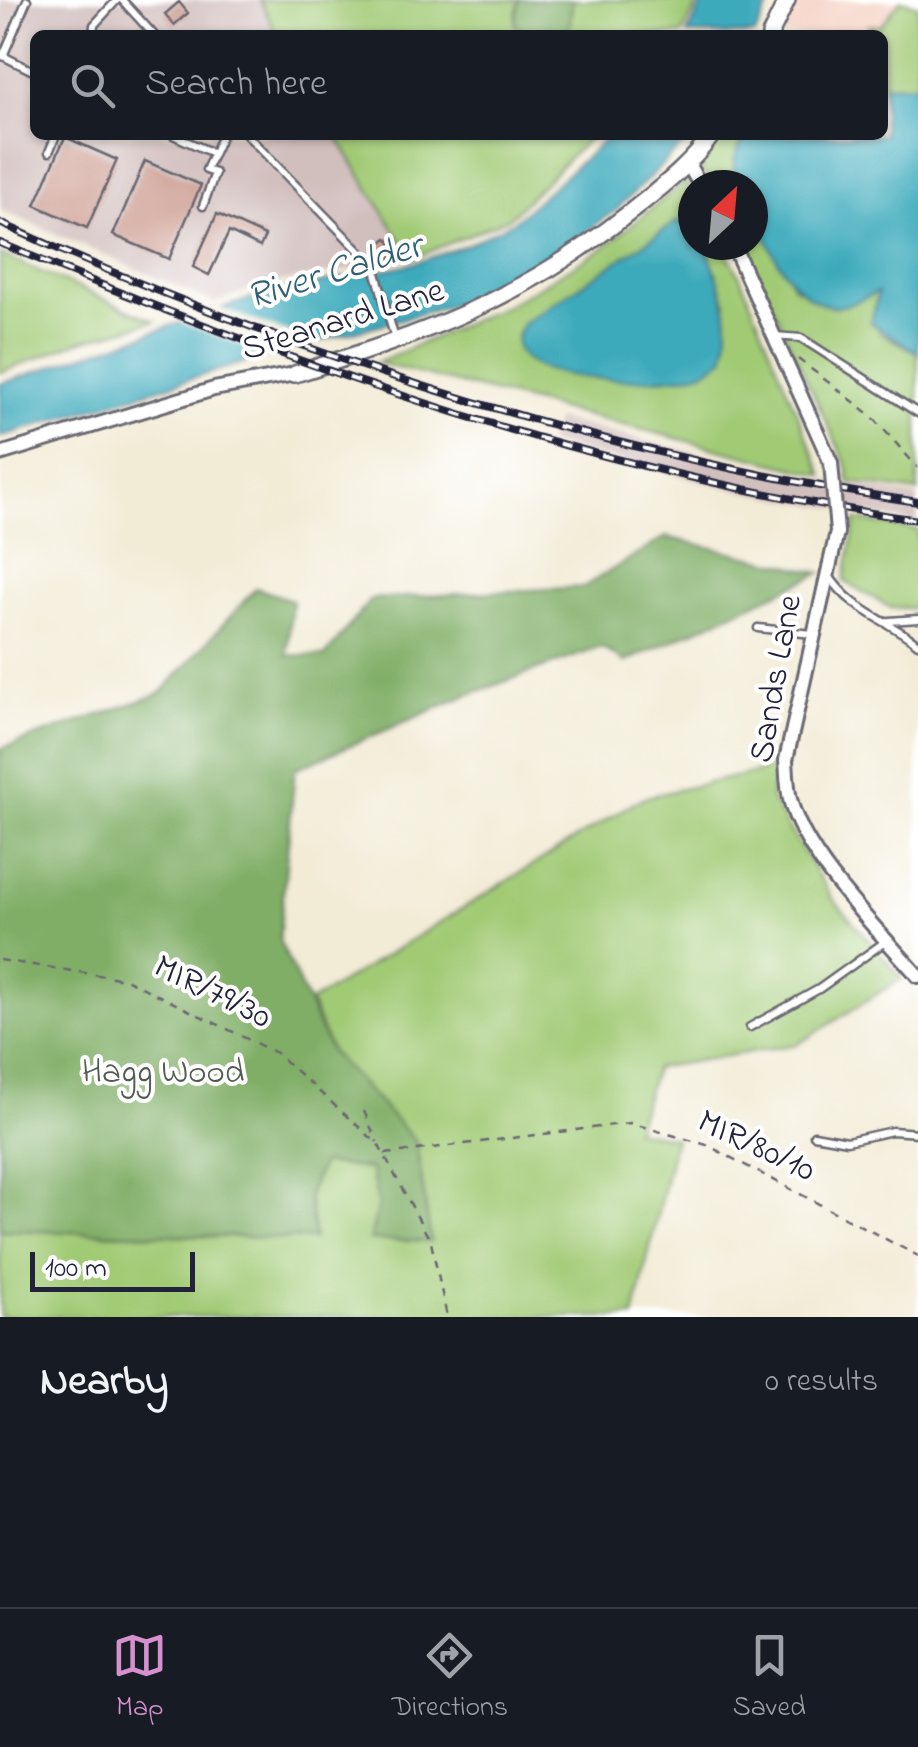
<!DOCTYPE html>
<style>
body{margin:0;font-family:"Indie Flower",sans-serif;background:#242831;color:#f1f3f6}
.compass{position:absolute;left:678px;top:170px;width:90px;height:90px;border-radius:50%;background:#171b24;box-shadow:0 2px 8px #0004;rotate:26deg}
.scale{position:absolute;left:30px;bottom:25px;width:165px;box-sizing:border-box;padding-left:10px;border:5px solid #22223b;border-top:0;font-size:28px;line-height:35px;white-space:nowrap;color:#22223b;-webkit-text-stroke:8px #fff;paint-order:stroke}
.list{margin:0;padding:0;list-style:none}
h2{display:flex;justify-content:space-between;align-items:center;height:130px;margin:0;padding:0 40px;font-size:42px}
h2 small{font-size:32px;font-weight:400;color:#9ea1a6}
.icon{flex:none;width:55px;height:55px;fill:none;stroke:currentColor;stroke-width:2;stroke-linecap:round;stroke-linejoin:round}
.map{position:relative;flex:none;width:918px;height:1317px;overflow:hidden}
.search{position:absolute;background:#171b24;box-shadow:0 2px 8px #0004;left:30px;right:30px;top:30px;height:110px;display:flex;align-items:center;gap:25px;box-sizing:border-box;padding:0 35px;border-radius:15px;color:#9ea1a6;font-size:38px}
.sheet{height:290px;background:#171b24}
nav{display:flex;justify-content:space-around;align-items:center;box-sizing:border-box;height:140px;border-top:2px solid #363941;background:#171b24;font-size:28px;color:#9ea1a6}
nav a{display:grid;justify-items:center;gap:5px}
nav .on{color:#d690ce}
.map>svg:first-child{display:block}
.built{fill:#f6d2c4}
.industrial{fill:#d1bfbe}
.green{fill:#a1ca75;stroke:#627658;stroke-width:2.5}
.forest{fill:#80ae66;stroke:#516850;stroke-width:2.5}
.water{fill:#3daabc;stroke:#30667c;stroke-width:2.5}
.pier{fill:#f2ebd5}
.building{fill:#cc9c90}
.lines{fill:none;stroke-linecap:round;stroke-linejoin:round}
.service-casing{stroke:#6b6871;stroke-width:11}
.minor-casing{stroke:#6b6871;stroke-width:18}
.tertiary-casing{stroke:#6b6871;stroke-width:20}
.path{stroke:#6b6871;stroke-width:2.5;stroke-dasharray:8 8;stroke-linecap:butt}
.service{stroke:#fff;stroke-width:6}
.minor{stroke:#fff;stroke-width:12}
.tertiary{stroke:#fff;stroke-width:15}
.rail-casing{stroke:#22223b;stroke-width:8}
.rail{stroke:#fff;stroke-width:4;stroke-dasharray:11;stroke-linecap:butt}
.minor-bridge-casing{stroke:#6b6871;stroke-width:18;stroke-linecap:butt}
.minor-bridge{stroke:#fff;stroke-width:12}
.labels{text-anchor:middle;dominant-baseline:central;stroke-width:8;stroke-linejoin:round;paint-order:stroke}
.street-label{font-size:35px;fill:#22223b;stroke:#fff}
.park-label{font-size:35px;fill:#4e5d4f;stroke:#fff}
.water-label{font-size:38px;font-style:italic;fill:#2e5f75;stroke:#fff}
</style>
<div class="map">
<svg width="918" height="1317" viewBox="0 0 918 1317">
<rect width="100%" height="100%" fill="#fff"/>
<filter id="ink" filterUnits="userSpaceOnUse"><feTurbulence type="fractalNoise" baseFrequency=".01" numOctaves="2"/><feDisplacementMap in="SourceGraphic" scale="20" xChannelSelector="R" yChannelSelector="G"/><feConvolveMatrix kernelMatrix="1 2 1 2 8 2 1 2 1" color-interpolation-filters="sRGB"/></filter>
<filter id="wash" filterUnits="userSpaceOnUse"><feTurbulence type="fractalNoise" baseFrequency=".0048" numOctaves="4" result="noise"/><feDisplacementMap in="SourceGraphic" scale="40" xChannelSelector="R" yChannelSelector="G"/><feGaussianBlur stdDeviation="2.25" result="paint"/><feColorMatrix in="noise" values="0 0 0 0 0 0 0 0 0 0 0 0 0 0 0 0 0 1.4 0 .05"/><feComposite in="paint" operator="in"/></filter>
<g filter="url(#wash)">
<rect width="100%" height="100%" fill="#f2ebd5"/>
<path class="built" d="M797 0H901L880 26 870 25 868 35H780Z"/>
<path class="industrial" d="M0 0H260L277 35H35V135H336L412 259 258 286 215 303 0 210Z
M556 419 762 469 918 497V523L750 493 548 443Z"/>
<path class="green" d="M260 0H519L515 23 523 35H277Z
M572 0H700L682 35H569Z
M901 0 918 5V84L883 85V35H868L869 25 880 26Z
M336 135H592L509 218 412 259Z
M722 135H746C735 153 729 166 739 185H710L700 167Z
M685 181 693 196V227L678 221 727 305 706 245H722L739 274 823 475 377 363 507 305 602 249Z
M753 211 795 288 880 291 879 332 918 353V492L849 482 847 466 744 245H753Z
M0 254 155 321 78 342 0 373Z
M856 520 918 530V599L914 608H891L844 581Z
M774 768 771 800 833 899 902 978 798 1044 655 1068 635 1130 675 1138 634 1317H0V1230L313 1239 308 1195 321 1163 371 1169 378 1205 416 1142 331 1052 310 1002 642 798Z"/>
<path class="forest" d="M519 0H572L569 35H523L515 23Z
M666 537 821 573 625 662 601 647 465 696 295 769 279 940 331 1052 416 1142 431 1242 370 1240 378 1205 371 1169 322 1163 308 1195 314 1239 0 1230V749L160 694 256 588 292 600 287 655 325 656 371 599 583 587Z"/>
<path class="water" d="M704 0H772L755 35H687Z
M918 84V353L871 323 878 292C867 296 854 305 842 306 793 313 753 224 753 185H739C729 166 735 153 746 135H883V85Z
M610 135H693L615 211 533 270 456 304 262 357 0 437V384L261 295 415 263 464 246 513 222Z
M678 221 693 227V245H706C720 284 735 316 724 358 718 362 711 368 704 371 672 385 477 390 524 323Z"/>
<path class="pier" d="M214 306 325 346 276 358 175 320Z"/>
<g id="blocks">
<path class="building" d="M179 2 188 13 174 25 165 14Z
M65 137 117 160 87 228 35 205Z
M145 161 201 185 169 259 113 235Z
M217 214 265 236 260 247 229 232 209 275 193 267Z
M387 238 398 252 389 259 378 245Z"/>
</g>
</g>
<g filter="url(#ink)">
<use href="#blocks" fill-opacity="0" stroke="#6b6871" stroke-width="2.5"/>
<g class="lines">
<defs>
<path id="service" d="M27 0 3 56 35 72
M122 0 154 35
M93 35 94 25 117 0
M173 135 213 153
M247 135 374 266 395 339
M49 152 56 135
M203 206 215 173 206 170 222 135
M774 336 801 338 918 413
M828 574C851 611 885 618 918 644
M889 621 918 619
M758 628 812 634
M750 1027 819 989 886 941
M814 1135 847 1141 892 1131 918 1133"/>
<path id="minor" d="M688 164 700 185
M733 245 831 463
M0 454 214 389 295 374
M837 532 786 760C787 773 787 787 790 799 803 856 879 931 918 976"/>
<path id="tertiary" d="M770 35 787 0
M295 374C426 333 520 300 629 213 659 189 689 167 712 135"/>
</defs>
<use href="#service" class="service-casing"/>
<use href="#minor" class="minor-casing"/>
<use href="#tertiary" class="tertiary-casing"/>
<path class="path" d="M798 359 871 415 918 468
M0 960 125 979 276 1053 378 1144 431 1242 447 1317
M364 1111 377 1142
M385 1154 630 1123 707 1145 918 1256"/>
<use href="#service" class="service"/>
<use href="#minor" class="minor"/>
<use href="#tertiary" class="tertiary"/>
<defs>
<path id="rail" d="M0 223C286 353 606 457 918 502
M0 243C295 367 600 475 918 520"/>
</defs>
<use href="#rail" class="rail-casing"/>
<use href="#rail" class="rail"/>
<defs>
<path id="minor-bridge" d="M831 463 837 532"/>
</defs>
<use href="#minor-bridge" class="minor-bridge-casing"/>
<use href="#minor-bridge" class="minor-bridge"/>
</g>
</g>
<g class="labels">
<g class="street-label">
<text transform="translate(343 321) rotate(-17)">Steanard Lane</text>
<text transform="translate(777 679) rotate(-80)">Sands Lane</text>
<text transform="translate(212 993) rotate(26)">MIR/79/30</text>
<text transform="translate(756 1147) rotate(25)">MIR/80/10</text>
</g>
<g class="park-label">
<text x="163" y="1073">Hagg Wood</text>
</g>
<g class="water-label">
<text transform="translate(335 273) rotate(-17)">River Calder</text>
</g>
</g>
</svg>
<svg class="compass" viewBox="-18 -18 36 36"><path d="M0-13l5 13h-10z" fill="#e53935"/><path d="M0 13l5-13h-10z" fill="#9ea1a6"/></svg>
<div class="scale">100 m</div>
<div class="search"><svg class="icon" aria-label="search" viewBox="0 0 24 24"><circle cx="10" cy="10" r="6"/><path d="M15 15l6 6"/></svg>Search here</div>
</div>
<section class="sheet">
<h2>Nearby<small>0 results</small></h2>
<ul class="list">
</ul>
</section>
<nav>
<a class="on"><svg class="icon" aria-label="map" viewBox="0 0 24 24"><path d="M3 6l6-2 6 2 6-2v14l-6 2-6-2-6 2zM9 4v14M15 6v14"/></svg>Map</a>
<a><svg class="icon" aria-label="directions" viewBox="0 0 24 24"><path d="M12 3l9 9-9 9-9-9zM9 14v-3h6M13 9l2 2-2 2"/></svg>Directions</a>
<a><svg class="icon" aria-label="saved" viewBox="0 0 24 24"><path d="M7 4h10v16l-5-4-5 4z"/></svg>Saved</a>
</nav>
